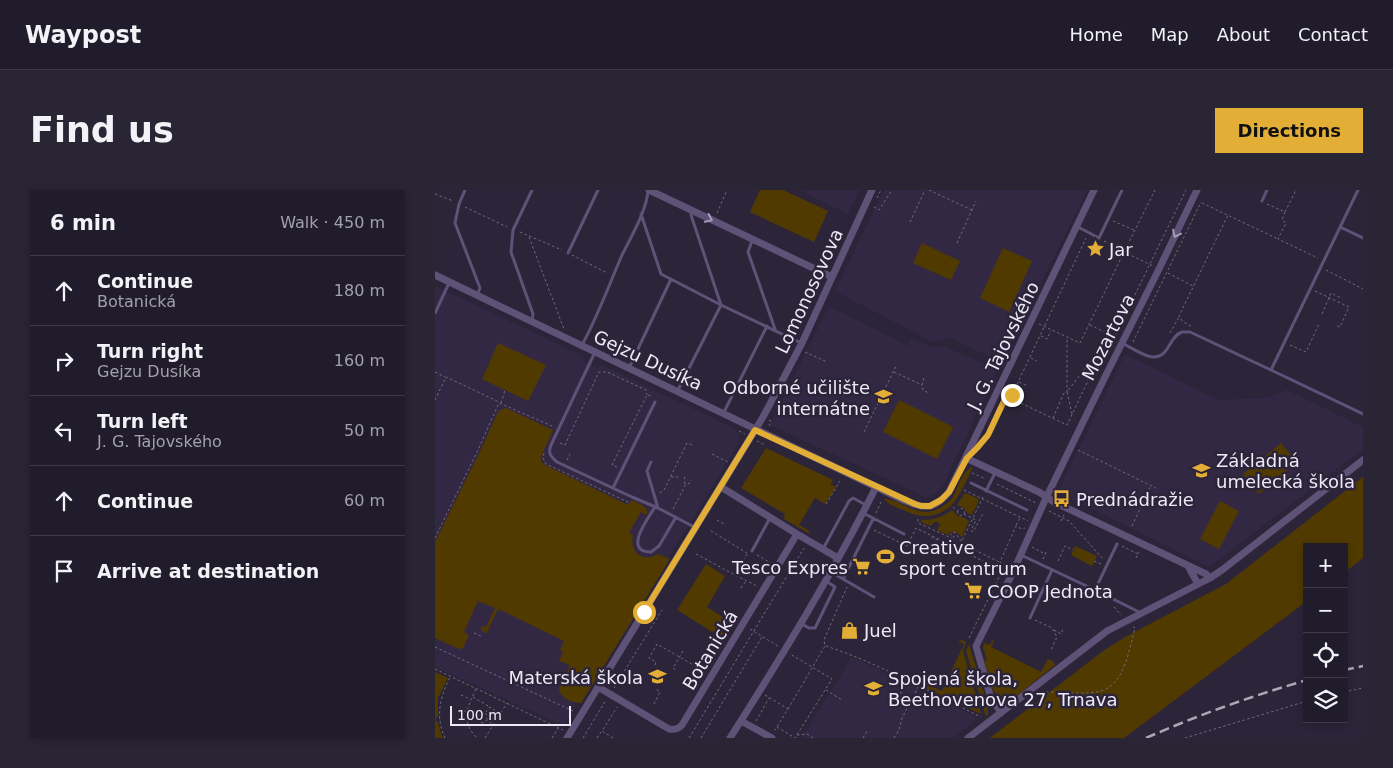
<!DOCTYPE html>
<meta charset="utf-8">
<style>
body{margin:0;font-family:"DejaVu Sans",sans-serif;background:#292534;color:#f1f3f6}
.controls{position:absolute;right:15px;bottom:15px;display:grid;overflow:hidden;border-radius:0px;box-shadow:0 2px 8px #0003}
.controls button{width:45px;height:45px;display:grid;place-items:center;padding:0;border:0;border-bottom:1px solid #3e3a48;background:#211c2c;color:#f1f3f6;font:25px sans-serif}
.scale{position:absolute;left:15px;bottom:12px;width:121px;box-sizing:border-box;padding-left:5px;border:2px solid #ede9f8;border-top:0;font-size:14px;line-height:18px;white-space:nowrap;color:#ede9f8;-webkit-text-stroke:4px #2c253a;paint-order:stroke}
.stop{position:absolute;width:15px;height:15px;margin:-11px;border:4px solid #e3ae35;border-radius:50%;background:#fff}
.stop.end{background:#e3ae35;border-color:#fff;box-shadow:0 1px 5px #0008}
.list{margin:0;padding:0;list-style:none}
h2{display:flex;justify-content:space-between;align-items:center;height:65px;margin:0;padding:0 20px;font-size:21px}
h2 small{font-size:16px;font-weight:400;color:#a2a1a9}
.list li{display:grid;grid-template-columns:32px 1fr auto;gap:15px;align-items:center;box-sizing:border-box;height:70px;padding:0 20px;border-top:1px solid #3e3a48}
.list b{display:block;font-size:19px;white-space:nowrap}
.list p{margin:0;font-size:16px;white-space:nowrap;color:#a2a1a9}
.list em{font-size:16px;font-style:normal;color:#a2a1a9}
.icon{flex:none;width:28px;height:28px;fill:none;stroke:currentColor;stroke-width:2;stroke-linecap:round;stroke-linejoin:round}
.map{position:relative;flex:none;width:928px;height:548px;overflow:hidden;border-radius:0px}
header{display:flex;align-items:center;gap:30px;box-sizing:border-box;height:70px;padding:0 25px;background:#211c2c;border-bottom:1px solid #3e3a48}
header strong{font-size:24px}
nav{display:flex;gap:28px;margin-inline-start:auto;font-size:18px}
.intro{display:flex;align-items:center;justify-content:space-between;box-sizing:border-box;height:120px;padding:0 30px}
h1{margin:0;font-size:35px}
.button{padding:12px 22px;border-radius:0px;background:#e3ae35;color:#111;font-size:18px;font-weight:700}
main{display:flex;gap:30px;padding:0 30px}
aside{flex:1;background:#211c2c;border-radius:0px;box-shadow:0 2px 8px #0003}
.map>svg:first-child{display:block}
.built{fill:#322844}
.green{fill:#513a00}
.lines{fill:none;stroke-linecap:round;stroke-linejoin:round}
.path{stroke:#706b7d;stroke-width:1;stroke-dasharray:2.5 2.5;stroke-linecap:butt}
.service{stroke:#5f5277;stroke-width:3}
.minor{stroke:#5f5277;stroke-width:7}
.rail{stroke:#aca7b8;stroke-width:2.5;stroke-dasharray:10 5;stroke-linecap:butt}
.oneway{stroke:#a69eb8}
.route{stroke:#e3ae35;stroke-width:6}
.labels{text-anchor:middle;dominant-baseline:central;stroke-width:5;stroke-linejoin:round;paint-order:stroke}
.poi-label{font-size:18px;fill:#ede9f8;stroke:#2c253a;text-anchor:start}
.street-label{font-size:18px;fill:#ede9f8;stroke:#2c253a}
</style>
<header>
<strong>Waypost</strong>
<nav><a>Home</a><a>Map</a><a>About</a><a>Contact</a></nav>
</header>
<div class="intro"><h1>Find us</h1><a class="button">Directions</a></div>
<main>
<aside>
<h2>6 min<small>Walk · 450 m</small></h2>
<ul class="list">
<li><svg class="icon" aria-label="ahead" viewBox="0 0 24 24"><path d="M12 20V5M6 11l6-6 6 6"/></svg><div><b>Continue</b><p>Botanická</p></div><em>180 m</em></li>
<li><svg class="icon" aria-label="right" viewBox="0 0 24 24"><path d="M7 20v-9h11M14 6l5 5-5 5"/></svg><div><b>Turn right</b><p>Gejzu Dusíka</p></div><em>160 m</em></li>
<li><svg class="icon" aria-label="left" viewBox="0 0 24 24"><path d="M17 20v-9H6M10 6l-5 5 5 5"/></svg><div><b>Turn left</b><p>J. G. Tajovského</p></div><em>50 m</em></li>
<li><svg class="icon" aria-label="ahead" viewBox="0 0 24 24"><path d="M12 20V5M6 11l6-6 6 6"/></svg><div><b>Continue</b></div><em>60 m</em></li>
<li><svg class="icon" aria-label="arrive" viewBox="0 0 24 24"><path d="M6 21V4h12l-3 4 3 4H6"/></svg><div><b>Arrive at destination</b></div></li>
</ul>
</aside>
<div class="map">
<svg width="928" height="548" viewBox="0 0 928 548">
<rect width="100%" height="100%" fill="#2c253a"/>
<path class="built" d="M365 0H424L413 24Z
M449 0H652L566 172 513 147 498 152 400 101Z
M0 96 148 166 149 172 163 178 167 175 300 239 304 245V253L234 367 235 369 147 512 146 513H140L130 536 0 477Z
M394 116 473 156 476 149 498 157 509 156 562 180 508 296 500 304 491 307 335 235Z
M690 164 783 210 831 208 852 200 928 237V259L774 377 623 302Z
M417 467 544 528 517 548H367Z"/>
<path class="green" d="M325 0H348L393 21 379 52 315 22Z
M487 53 525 71 516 90 478 73Z
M568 58 597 71 574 122 545 108Z
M63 153 111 175 93 211 47 189Z
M464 210 518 237 502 269 448 242Z
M71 218 118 240C115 250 106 262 106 271L110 275 193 315 196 310C203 313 214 316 212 325L206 322 194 343 198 345C194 362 208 373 223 364L235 369 146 513C136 513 125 508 124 498L135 475 124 471 128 462 125 460 129 451 63 419 51 444 46 440V438L48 436 51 437 60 418 43 411 29 442 34 445 28 458 24 459 0 448V352L48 255 62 224 65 220Z
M846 253 862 272 824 304 808 284Z
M331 258 398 290 395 294 401 297 390 314 380 308 364 335 375 341 373 343 349 329 350 324 306 298Z
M538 277C532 288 527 302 519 312 508 326 489 330 473 322 465 319 455 316 449 309 470 310 482 330 505 318 510 315 516 311 519 305 524 296 527 280 538 277Z
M928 287V368L909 383V357H872V411L689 548H555L668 461 690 447 791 394Z
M530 303 542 308 544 310 537 325 531 322 529 318 522 315Z
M785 311 804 321 784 359 765 349Z
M517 320 523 326 527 327 534 331 527 347 521 342H515L513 345 502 340 505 335 503 332H499L496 336 486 332 487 330C498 330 508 327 517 320Z
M640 356 662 366 657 376 636 365Z
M271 374 290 386 272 417 297 433 287 448 242 420Z
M527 450 531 452 528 461 546 524 488 497 490 495 492 494 507 501 529 454 523 451Z
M557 450 559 451 556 457 606 482 613 469 618 471 620 475 578 509C569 510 562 507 558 500L549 471 552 470 548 458 549 453 555 455Z
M534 454 553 517V524L551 527 531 461Z
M0 482 13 488 3 508V527H1V532H3L5 541 8 548H0Z"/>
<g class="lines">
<path class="path" d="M494 0 537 20
M0 4 18 11
M442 8 446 0
M767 13 843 49
M832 14 850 22 861 0
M30 17 72 37
M439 17 444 20 457 0
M850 22 847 30 851 33 843 49 883 68
M282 23 292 0
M678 31 699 40
M475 32 490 0
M85 42 127 60
M94 47 129 139
M669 51 689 62 720 0
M522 53 541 11
M137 65 172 83
M891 80 928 99
M733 83 758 96
M880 101 914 117 905 137 900 135
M887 124 896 103 906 108
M604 134 645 153 689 62 718 76
M655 135 680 147
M756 136 748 132 744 126 793 25
M735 143 744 127
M606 146 612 149 616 141
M698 152 766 12
M855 155 871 162 884 134
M370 162 392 172
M596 168 602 171
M0 182 10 187
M459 182 487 195
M489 188 487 195 488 200 494 203
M584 192 591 195
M577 209 632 235 668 159 674 158 751 0
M0 210 11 187 64 212
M66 213 70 200
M637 224 632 202 661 164 668 159
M618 228 629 203 632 202V148
M334 230 336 231 334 236
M304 241 310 244
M429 242 461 176
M322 251 330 255
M125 253 130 255 164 182H172L211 200 212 205
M546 253 553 245 569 211 577 205 651 48
M643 260 721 298
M109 263 108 268 111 274 195 313
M277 264 293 272
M132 270 135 264
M182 277 177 275 212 205 217 206
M537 283 551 289
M236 287H243
M250 294 249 290 250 287
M562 294 601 313
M529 300 593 331
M225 303 229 300 252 253 258 255
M548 307 523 359 567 380
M391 314 405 291
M518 317 522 320
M522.5 322a3.5 3.5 0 1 1 7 0a3.5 3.5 0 1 1-7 0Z
M238 319 251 294 255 293 256 290
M614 321 634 331 668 369
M441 323 446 312
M529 324 541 330 536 340 538 342 548 324 550 325
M483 329V333L514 347 518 342 521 343 524 349 527 351
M282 330 291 335
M626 331 629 325
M581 335 585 328
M697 336 715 297
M439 340 472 356 481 338 522 358
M276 341 312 363
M496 347 513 355 517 346H519L516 354
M0 348 43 260 64 213 117 236
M526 353 564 372
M687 356 703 364
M597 357 610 364
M261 364 300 385
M312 364 300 385 322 396
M322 365 336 373
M701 368 704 362
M608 369 611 362
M623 371 630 356 638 360
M659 371 666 374
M581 394 596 405
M306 398 311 391
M679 417 686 425
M600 430 617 438 622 447 616 460
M315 439 343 456
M619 440 626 444 628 439
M39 443 48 447
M534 448 570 375 565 372 581 336 587 339 590 338
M391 456C445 474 495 502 546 527
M0 457 138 521
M220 475 221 472 214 468 222 454 267 480 261 491
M0 479 128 540
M240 480 238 478 248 461
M179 498 227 420
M41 499C32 518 25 531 42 548
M391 500 407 510
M465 502 477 509
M611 502C626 502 652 505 666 501 690 494 694 459 700 438L698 437
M909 502 928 498
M26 505 35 509
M330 505 353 519 340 540
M38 507 55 517
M219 514 225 502 221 499
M353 519 390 456 389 450 412 397
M24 522 31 521
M51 522 55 517 65 524
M52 530V525L50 523H45L42 529 46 533 50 532 52 530 62 537
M321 531 334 508
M342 537 360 548 397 489 355 464
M362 545 372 544 378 548
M10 548C0 526 5 508 15 487
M50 548 72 513
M117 548 123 538
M148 548 171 510
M162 548 166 542
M178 548 167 541 182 517
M254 548 369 358
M266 548 327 447
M428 548 432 541
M459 548 464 540 467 528 483 497
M750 548 872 511"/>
<path class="service" d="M30 0 24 14 20 33 45 98 42 105
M923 0 836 180 928 224
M827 11 832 0
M206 24 226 84 286 115 366 153
M643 37 664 48 687 0
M905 37 928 48
M317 51 313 62 340 139
M133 63 163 0
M0 123 14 93
M97 131 98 124 76 62 78 40 97 0
M687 153C695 157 704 163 713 166 735 172 732 147 747 142 749 142 752 142 755 142L836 180
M147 155C163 126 174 95 187 65 196 47 212 20 213 0
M160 162 116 255C113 263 115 266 122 272L197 307 223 318 261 338
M194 178 236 89
M243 200 286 115 256 25 257 21
M289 222 332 136
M216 272 212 281 223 318
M536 293 592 320
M178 298 220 212
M551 301 561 281
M220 317C214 327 187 362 216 362L224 356 241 327
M428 323 469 344
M388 359 414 311 418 308 431 315
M317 361 335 328
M586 365 660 400 706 423
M396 382 439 407
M408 389 438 329
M660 400 682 354
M595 428 617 380
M367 434 374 438H380L400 397 391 391"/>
<path class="minor" d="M214 0 397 87
M0 85 441 297C455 303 480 319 495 316 503 314 509 308 514 302L659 0
M531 268 604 302 619 312 771 384 775 388
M362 344 403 368
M753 376 763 394
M163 497 234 539C240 540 243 539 247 535L362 344 286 297
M566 523 555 505 542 460 541 456 578 382 611 308 669 189 724 79 762 0
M306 531 337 548
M132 548 328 227 367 153 437 0
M295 548C347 466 398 383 441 297
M533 548 672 441 775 388 787 380 928 270"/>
<path class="rail" d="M909 480 928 476
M711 548C763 525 817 506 872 490"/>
</g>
<defs><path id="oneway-chevron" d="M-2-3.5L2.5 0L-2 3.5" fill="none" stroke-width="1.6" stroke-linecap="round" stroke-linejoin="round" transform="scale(1.25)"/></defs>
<g class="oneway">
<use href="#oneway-chevron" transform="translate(274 29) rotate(26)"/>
<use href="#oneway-chevron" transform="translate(741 44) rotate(116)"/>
</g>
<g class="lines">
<path class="route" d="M209 422 320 240 480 314 486 316H495L506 310 514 302 532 268 542 258 553 245 569 211 577 205"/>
</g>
<defs>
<symbol id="sight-bare" viewBox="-9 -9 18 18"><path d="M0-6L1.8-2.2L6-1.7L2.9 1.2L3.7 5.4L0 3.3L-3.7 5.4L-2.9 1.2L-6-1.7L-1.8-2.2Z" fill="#e3ae35" stroke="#2c253a" stroke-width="2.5" paint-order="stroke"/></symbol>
<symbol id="school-bare" viewBox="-9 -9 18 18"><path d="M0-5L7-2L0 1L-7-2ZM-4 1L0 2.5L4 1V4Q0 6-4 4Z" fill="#e3ae35" stroke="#2c253a" stroke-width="2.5" paint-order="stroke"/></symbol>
<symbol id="bus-bare" viewBox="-9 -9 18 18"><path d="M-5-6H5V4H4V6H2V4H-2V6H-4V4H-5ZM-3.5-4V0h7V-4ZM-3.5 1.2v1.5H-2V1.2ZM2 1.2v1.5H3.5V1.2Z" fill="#e3ae35" stroke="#2c253a" stroke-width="2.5" paint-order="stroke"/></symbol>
<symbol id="stadium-bare" viewBox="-9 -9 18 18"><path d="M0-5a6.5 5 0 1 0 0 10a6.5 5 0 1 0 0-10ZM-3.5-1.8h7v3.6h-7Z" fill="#e3ae35" stroke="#2c253a" stroke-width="2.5" paint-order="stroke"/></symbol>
<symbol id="supermarket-bare" viewBox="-9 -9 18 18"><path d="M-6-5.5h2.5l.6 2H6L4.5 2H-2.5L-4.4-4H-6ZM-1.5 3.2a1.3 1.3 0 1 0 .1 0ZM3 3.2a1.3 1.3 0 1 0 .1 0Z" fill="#e3ae35" stroke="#2c253a" stroke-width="2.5" paint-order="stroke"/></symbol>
<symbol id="shop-bare" viewBox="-9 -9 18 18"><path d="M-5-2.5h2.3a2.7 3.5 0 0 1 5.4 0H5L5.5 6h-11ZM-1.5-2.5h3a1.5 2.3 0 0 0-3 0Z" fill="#e3ae35" stroke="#2c253a" stroke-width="2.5" paint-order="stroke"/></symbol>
</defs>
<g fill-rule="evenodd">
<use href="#sight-bare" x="648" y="46" width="25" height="25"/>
<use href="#school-bare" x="436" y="194" width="25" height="25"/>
<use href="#school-bare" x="754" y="268" width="25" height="25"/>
<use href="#bus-bare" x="614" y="296" width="25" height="25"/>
<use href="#stadium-bare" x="438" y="354" width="25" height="25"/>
<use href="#supermarket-bare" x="414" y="364" width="25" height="25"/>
<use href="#supermarket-bare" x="526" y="388" width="25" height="25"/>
<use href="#shop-bare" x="402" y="428" width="25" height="25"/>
<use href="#school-bare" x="210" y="474" width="25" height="25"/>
<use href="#school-bare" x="426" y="486" width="25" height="25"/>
</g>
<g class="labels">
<g class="poi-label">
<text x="674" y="59">Jar</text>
<text x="435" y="197" text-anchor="end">Odborné učilište<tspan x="435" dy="21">internátne</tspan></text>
<text x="781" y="270">Základná<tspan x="781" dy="21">umelecká škola</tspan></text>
<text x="641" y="309">Prednádražie</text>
<text x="464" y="357">Creative<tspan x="464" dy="21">sport centrum</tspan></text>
<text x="413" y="377" text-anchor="end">Tesco Expres</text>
<text x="552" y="401">COOP Jednota</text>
<text x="429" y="440">Juel</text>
<text x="208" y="487" text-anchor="end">Materská škola</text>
<text x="453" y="488">Spojená škola,<tspan x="453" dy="21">Beethovenova 27, Trnava</tspan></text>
</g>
<g class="street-label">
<text transform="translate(374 101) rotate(-65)">Lomonosovova</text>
<text transform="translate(673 147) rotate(-63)">Mozartova</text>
<text transform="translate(568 156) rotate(-64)">J. G. Tajovského</text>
<text transform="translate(213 170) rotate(25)">Gejzu Dusíka</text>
<text transform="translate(275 460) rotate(-59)">Botanická</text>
</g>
</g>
</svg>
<div class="controls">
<button>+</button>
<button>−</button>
<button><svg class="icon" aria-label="locate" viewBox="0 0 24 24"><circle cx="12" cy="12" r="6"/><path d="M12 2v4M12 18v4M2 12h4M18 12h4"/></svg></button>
<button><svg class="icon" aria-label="layers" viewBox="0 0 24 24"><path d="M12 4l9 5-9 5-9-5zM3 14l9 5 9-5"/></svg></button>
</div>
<div class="scale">100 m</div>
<div class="stop" style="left:209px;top:422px"></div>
<div class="stop end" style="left:577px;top:205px"></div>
</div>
</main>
